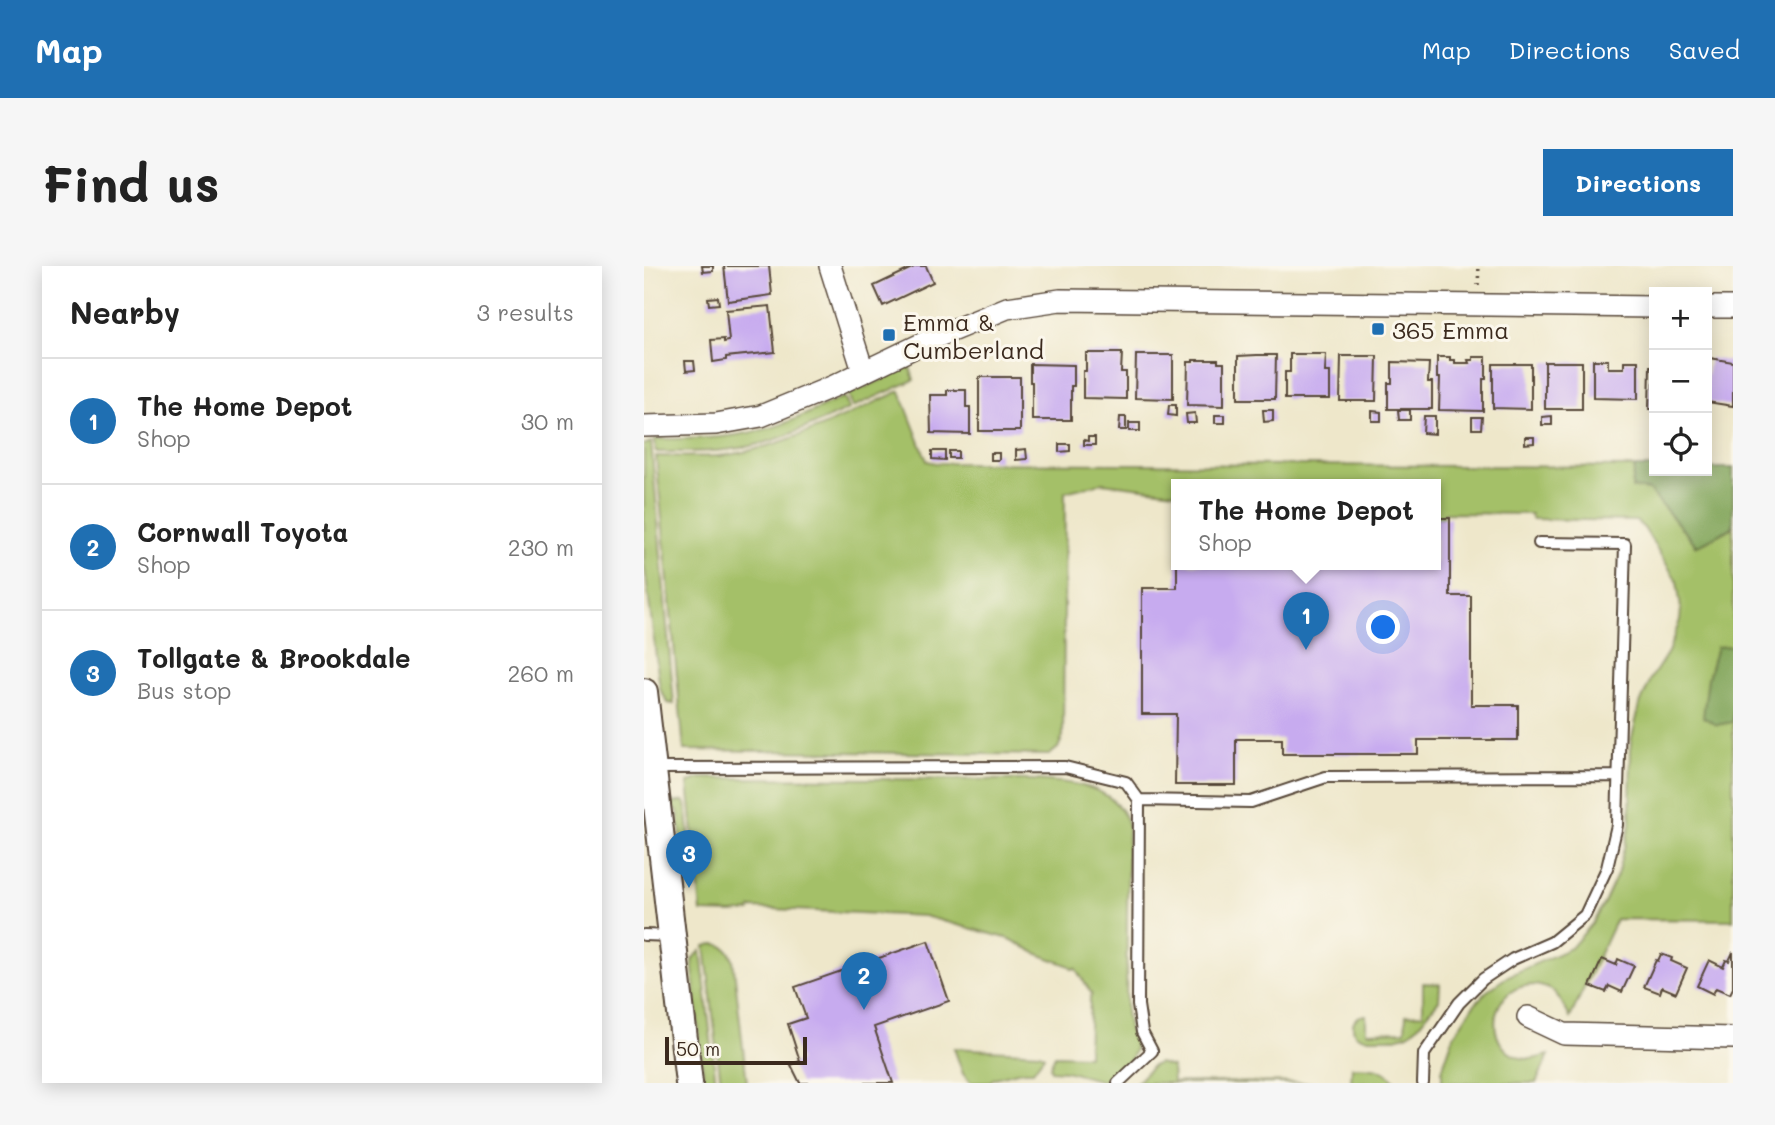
<!DOCTYPE html>
<meta charset="utf-8">
<style>
body{margin:0;font-family:Mali,sans-serif;background:#f6f6f6;color:#222}
.controls{position:absolute;right:21px;top:21px;display:grid;overflow:hidden;border-radius:0px;box-shadow:0 4px 18px #0003}
.controls button{width:63px;height:63px;display:grid;place-items:center;padding:0;border:0;border-bottom:2px solid #e0e0e0;background:#fff;color:#222;font:35px sans-serif}
.scale{position:absolute;left:21px;bottom:18px;width:142px;box-sizing:border-box;padding-left:7px;border:4px solid #3b2a1e;border-top:0;font-size:19px;line-height:24px;white-space:nowrap;color:#3b2a1e;-webkit-text-stroke:5px #fbf7ec;paint-order:stroke}
.you{position:absolute;left:740px;top:362px;width:24px;height:24px;margin:-18px;border:5px solid #fff;border-radius:50%;background:#1a73e8;box-shadow:0 0 0 10px #1a73e833}
.badge{display:grid;place-items:center;width:46px;height:46px;border-radius:50%;background:#1f6fb2;color:#fff;font-size:23px;font-weight:700}
.pin{position:absolute;translate:-50% -58px;filter:drop-shadow(0 2px 4px #0008)}
.pin::after{content:'';position:absolute;top:37px;width:24px;height:21px;background:inherit;clip-path:polygon(0 0,100% 0,50% 100%)}
.popup{position:absolute;left:527px;top:213px;width:270px;height:91px;box-sizing:border-box;display:grid;place-content:center;border-radius:0px;background:#fff;filter:drop-shadow(0 2px 5px #0005);font-size:23px;white-space:nowrap;color:#767676}
.popup b{font-size:26px;color:#222}
.popup::after{content:'';position:absolute;left:50%;top:100%;margin-left:-14px;border:14px solid transparent;border-top-color:#fff}
.list{margin:0;padding:0;list-style:none}
h2{display:flex;justify-content:space-between;align-items:center;height:91px;margin:0;padding:0 28px;font-size:30px}
h2 small{font-size:23px;font-weight:400;color:#767676}
.list li{display:grid;grid-template-columns:46px 1fr auto;gap:21px;align-items:center;box-sizing:border-box;height:126px;padding:0 28px;border-top:2px solid #e0e0e0}
.list b{display:block;font-size:26px;white-space:nowrap}
.list p{margin:0;font-size:23px;white-space:nowrap;color:#767676}
.list em{font-size:23px;font-style:normal;color:#767676}
.icon{flex:none;width:38px;height:38px;fill:none;stroke:currentColor;stroke-width:2;stroke-linecap:round;stroke-linejoin:round}
.map{position:relative;flex:none;width:1089px;height:817px;overflow:hidden;border-radius:0px}
header{display:flex;align-items:center;gap:42px;box-sizing:border-box;height:98px;padding:0 35px;background:#1f6fb2;color:#fff}
header strong{font-size:33px}
nav{display:flex;gap:38px;margin-inline-start:auto;font-size:24px}
.intro{display:flex;align-items:center;justify-content:space-between;box-sizing:border-box;height:168px;padding:0 42px}
h1{margin:0;font-size:49px}
.button{padding:18px 32px;border-radius:0px;background:#1f6fb2;color:#fff;font-size:24px;font-weight:700}
main{display:flex;gap:42px;padding:0 42px}
aside{flex:1;background:#fff;border-radius:0px;box-shadow:0 4px 18px #0003}
.map>svg:first-child{display:block}
.green{fill:#a4c067;stroke:#707542;stroke-width:2}
.forest{fill:#83a65c;stroke:#5f683d;stroke-width:2}
.building{fill:#c7abef}
.lines{fill:none;stroke-linecap:round;stroke-linejoin:round}
.service-casing{stroke:#564638;stroke-width:14}
.minor-casing{stroke:#564638;stroke-width:24}
.tertiary-casing{stroke:#564638;stroke-width:30}
.path{stroke:#564638;stroke-width:3.5;stroke-dasharray:2 5;stroke-linecap:butt}
.service{stroke:#fff;stroke-width:10}
.minor{stroke:#fff;stroke-width:21}
.tertiary{stroke:#fff;stroke-width:26}
.poi-dot{fill:#1f6fb2;stroke:#fbf7ec;stroke-width:2.5}
.labels{text-anchor:middle;dominant-baseline:central;stroke-width:6;stroke-linejoin:round;paint-order:stroke}
.poi-label{font-size:24px;fill:#3b2a1e;stroke:#fbf7ec;text-anchor:start}
</style>
<header>
<strong>Map</strong>
<nav><a>Map</a><a>Directions</a><a>Saved</a></nav>
</header>
<div class="intro"><h1>Find us</h1><a class="button">Directions</a></div>
<main>
<aside>
<h2>Nearby<small>3 results</small></h2>
<ul class="list">
<li><span class="badge">1</span><div><b>The Home Depot</b><p>Shop</p></div><em>30 m</em></li>
<li><span class="badge">2</span><div><b>Cornwall Toyota</b><p>Shop</p></div><em>230 m</em></li>
<li><span class="badge">3</span><div><b>Tollgate &amp; Brookdale</b><p>Bus stop</p></div><em>260 m</em></li>
</ul>
</aside>
<div class="map">
<svg width="1089" height="817" viewBox="0 0 1089 817">
<rect width="100%" height="100%" fill="#fbf7ec"/>
<filter id="ink" filterUnits="userSpaceOnUse"><feTurbulence type="fractalNoise" baseFrequency=".0143" numOctaves="2"/><feDisplacementMap in="SourceGraphic" scale="14" xChannelSelector="R" yChannelSelector="G"/><feConvolveMatrix kernelMatrix="1 2 1 2 8 2 1 2 1" color-interpolation-filters="sRGB"/></filter>
<filter id="wash" filterUnits="userSpaceOnUse"><feTurbulence type="fractalNoise" baseFrequency=".00686" numOctaves="4" result="noise"/><feDisplacementMap in="SourceGraphic" scale="28" xChannelSelector="R" yChannelSelector="G"/><feGaussianBlur stdDeviation="1.57" result="paint"/><feColorMatrix in="noise" values="0 0 0 0 0 0 0 0 0 0 0 0 0 0 0 0 0 1.4 0 .05"/><feComposite in="paint" operator="in"/></filter>
<g filter="url(#wash)">
<rect width="100%" height="100%" fill="#eee7ca"/>
<path class="green" d="M266 101 270 114 209 141 204 129Z
M256 125 283 195 292 197 991 201 988 221 1005 223 1053 280 1087 262 1089 259V380L1073 381 1089 394V654L972 653 926 752C922 744 918 735 912 728 907 722 895 719 887 719 839 723 841 790 883 793 890 794 898 790 905 789L892 817H798V804L810 769 829 740 842 726 864 710 927 682 948 658 961 635 973 609 986 559 987 475 996 438 1008 411 1024 386 1036 354 1037 343 1033 315 1000 262 992 255 888 253 887 248 800 247 799 252H792V218H532V226L458 217 421 226 419 470 414 482 405 489 40 484 12 190C35 190 59 192 83 189 144 180 200 150 256 125Z
M200 131 205 143C177 155 149 169 120 177 84 187 48 186 12 186L11 173C45 173 80 173 114 165 144 159 172 143 200 131Z
M7 176 30 438 24 437 16 423 0 295V179Z
M56 512 392 514C428 517 473 518 484 560L482 746 485 764 490 774 491 783 486 795 463 813 458 815 422 805 407 804 406 800 411 789 444 790 446 732 448 728 431 702 428 703 426 700 394 688 366 673 280 650 107 642 106 645 88 647 57 646 44 517Z
M39 535 42 538 50 614 41 611 34 545 28 541V537Z
M69 678C80 678 85 684 89 693L103 817H77L61 680Z
M57 685 72 817H60L48 693Z
M779 717 796 718 795 734 773 761 764 768 752 772H720L711 768C706 757 710 750 722 749V766L761 765 762 749 779 748Z
M310 782 396 787 400 790 389 805H377L351 812 343 817H327L319 808Z
M515 797 528 801 529 816 707 817 708 801C728 802 740 800 752 817H492L508 800Z"/>
<path class="forest" d="M991 201H1010V205H1063V202H1089V259L1087 262 1053 280 1005 224 988 222Z
M1089 380V456L1073 459 1059 451 1064 412 1073 381Z"/>
<g id="blocks">
<path class="building" d="M58 0H69V5L59 6Z
M80 0H125L128 29 84 35Z
M272 0H282L289 16 239 40 230 20Z
M74 31 75 38 65 39 64 32Z
M126 40 131 86 82 91V94L69 96 67 74 80 73V76L85 75 82 44Z
M442 87H478L477 106H482V133L439 132V105H442Z
M646 88H682L681 106H686V133H641V106H646Z
M492 89H529V133L491 132Z
M613 89H632L631 133H594V90Z
M697 90H733L732 135H696Z
M793 91H806V94H811V97H825L824 94H829V91H842V113H839V145L795 144 796 112H793Z
M1066 92 1089 96V140L1063 136V110Z
M549 94H574V97H580V140L543 139 544 96H549Z
M949 94H964V102H980V95H994V133L949 132Z
M41 95H50L51 104 42 105Z
M748 96 785 97 784 116H788V143H744V117H748Z
M901 96H938V143H901Z
M386 98 430 99V120H427V154H388V116H386Z
M849 98H887V143L849 142Z
M1006 100H1010V143H1005Z
M335 111H376V165H335Z
M303 124H322V141H326V168L287 167 286 129H303Z
M525 139H532V150L524 149Z
M619 144H629V155L620 156Z
M754 144H766V154H755Z
M728 145 737 146V155H728Z
M551 147 552 157H543L542 148Z
M571 149H581V157H571Z
M780 150H791V168L779 167Z
M908 150V159H898V151Z
M476 151H482V164H475Z
M828 151H838L837 163H828Z
M485 157H496V165H485Z
M444 171H451V179H440V174L444 175Z
M881 171H890V177L881 178Z
M415 178H426V185L415 186Z
M382 183 383 193 372 194V184Z
M288 185H301V194L288 193Z
M305 185H314V192H305Z
M347 187H355V194H347Z
M792 252H806V330H827V439H874V474H774V488H638V473H592V519H531L532 448H498V322H533V298H792Z
M284 675 305 735 230 761 249 817H156L147 799 156 795 144 758 162 752 151 721Z
M1089 686V722L1086 728 1072 722 1069 728 1053 720 1065 694 1079 701 1082 694 1085 695Z
M1017 688 1028 692 1027 695 1043 702 1032 727 1018 721 1016 727 1000 721 1012 694 1014 695Z
M958 693 972 699 974 693 990 700 978 726 965 720 962 726 946 720Z"/>
</g>
</g>
<g filter="url(#ink)">
<use href="#blocks" fill-opacity="0" stroke="#564638" stroke-width="2"/>
<g class="lines">
<defs>
<path id="service" d="M8 502 421 501 482 516 495 534 494 739 498 766 508 785 474 817
M495 534 607 536 682 511 973 510
M0 669 28 670
M779 817 780 788 815 737 839 713 869 693 908 676 941 649 963 602 973 559 981 278 895 277"/>
<path id="minor" d="M186 0 219 105
M1063 41H1089
M0 160 72 158 117 150 190 120 290 72 363 42 416 34 1010 41
M884 751 920 768 1089 772"/>
<path id="tertiary" d="M0 426 45 817"/>
</defs>
<use href="#service" class="service-casing"/>
<use href="#minor" class="minor-casing"/>
<use href="#tertiary" class="tertiary-casing"/>
<path class="path" d="M834 19 835 0"/>
<use href="#service" class="service"/>
<use href="#minor" class="minor"/>
<use href="#tertiary" class="tertiary"/>
</g>
</g>
<g class="poi-dot">
<rect x="727" y="56" width="14" height="14" rx="3.5"/>
<rect x="238" y="62" width="14" height="14" rx="3.5"/>
</g>
<g class="labels">
<g class="poi-label">
<text x="259" y="55">Emma &amp;<tspan x="259" dy="28">Cumberland</tspan></text>
<text x="748" y="63">365 Emma</text>
</g>
</g>
</svg>
<div class="controls">
<button>+</button>
<button>−</button>
<button><svg class="icon" aria-label="locate" viewBox="0 0 24 24"><circle cx="12" cy="12" r="6"/><path d="M12 2v4M12 18v4M2 12h4M18 12h4"/></svg></button>
</div>
<div class="scale">50 m</div>
<div class="you"></div>
<div class="pin badge" style="left:662px;top:384px">1</div>
<div class="popup"><b>The Home Depot</b>Shop</div>
<div class="pin badge" style="left:220px;top:744px">2</div>
<div class="pin badge" style="left:45px;top:622px">3</div>
</div>
</main>
